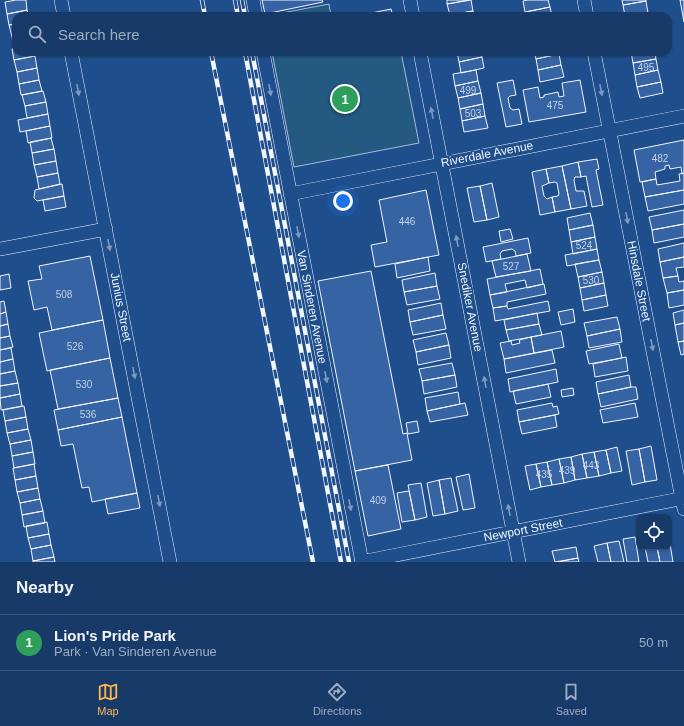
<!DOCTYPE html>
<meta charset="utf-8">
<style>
body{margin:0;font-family:Arial,sans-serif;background:#20416f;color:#f1f3f6}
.controls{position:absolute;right:12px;bottom:12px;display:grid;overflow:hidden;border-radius:8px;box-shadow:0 1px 3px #0004}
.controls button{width:36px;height:36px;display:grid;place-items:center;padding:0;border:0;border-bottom:1px solid #36547d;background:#173a69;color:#f1f3f6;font:20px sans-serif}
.you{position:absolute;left:343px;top:201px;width:14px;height:14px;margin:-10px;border:3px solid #fff;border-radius:50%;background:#1a73e8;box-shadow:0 0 0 6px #1a73e833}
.badge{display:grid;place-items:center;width:26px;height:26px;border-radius:50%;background:#ffb74d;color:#fff;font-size:13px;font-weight:700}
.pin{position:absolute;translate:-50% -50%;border:2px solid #fff;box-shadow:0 1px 4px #0006}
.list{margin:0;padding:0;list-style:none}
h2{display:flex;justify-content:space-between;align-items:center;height:52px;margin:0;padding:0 16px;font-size:17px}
h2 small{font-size:13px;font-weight:400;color:#9eadc0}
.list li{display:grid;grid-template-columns:26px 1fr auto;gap:12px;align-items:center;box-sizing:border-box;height:56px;padding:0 16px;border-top:1px solid #36547d}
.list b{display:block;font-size:15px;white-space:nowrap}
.list p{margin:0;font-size:13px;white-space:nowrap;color:#9eadc0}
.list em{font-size:13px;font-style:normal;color:#9eadc0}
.icon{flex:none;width:22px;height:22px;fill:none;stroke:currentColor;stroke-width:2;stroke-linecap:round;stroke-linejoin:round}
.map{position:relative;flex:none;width:684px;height:562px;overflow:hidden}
.search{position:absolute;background:#173a69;box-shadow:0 1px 3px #0004;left:12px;right:12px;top:12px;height:44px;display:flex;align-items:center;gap:10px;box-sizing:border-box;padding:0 14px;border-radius:12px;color:#9eadc0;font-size:15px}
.sheet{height:108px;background:#173a69}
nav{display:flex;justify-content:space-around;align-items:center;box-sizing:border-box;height:56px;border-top:1px solid #36547d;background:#173a69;font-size:11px;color:#9eadc0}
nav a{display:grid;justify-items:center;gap:2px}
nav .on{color:#ffb74d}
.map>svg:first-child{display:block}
.green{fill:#245a82;stroke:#a8bbd7}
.building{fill:#3563a3;stroke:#f2f6ff}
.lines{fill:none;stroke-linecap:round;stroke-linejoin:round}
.minor-casing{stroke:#f2f6ff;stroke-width:14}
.minor{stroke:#1f4e8c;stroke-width:13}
.rail-casing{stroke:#f2f6ff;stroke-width:4.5}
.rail{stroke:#1f4e8c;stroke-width:3;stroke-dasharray:9;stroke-linecap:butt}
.oneway{fill:#7e9ac0}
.labels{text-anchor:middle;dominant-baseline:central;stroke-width:3;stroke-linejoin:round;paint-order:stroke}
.number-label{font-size:10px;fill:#c3d1e8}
.street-label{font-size:12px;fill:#f2f6ff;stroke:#1f4e8c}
</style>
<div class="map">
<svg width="684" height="562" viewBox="0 0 684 562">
<rect width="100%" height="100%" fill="#1f4e8c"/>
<path class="green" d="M329 4 331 16H266Z
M272 52H338L339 54 349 52H401L419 143 294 167Z"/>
<path class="building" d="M16 0H26L27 10 7 14 5 2Z
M262 0H322L323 2 265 14Z
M447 0H469L447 4Z
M471 0 473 11 450 15 447 4Z
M528 0H548L550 7 525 12 523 1Z
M622 0H646V1L623 5Z
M680 0H684V22Z
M646 1 648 13 625 16 623 5Z
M550 7 552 16H527L526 12Z
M391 9 393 16H357Z
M27 10 29 16H16V24L9 25 7 14Z
M473 11 474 16H450V15Z
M16 24V36L12 37 9 25Z
M16 36V48L14 49 12 37Z
M16 48V52H34L35 56 14 60 12 49Z
M457 52H481L482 57 459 62Z
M534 52H559V54L536 59Z
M631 52H655L656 59 633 63Z
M559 54 561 65 538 70 536 59Z
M35 56 37 68 17 72 14 60Z
M482 57 484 68 461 73 459 62Z
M656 59 658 70 635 75 633 63Z
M561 65 564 77 540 82 538 70Z
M37 68 39 80 19 84 17 72Z
M476 70 478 81 455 86 453 74Z
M658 70 661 82 637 87 635 75Z
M39 80 42 91 21 95 19 84Z
M513 80 516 95 510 96 508 98 510 108 513 110 519 109 522 124 506 127 497 83Z
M580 80 586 112 529 122 523 90 538 87 540 98 544 97V95L558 92 559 97 564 96 562 83Z
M478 81 481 93 458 98 455 86Z
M661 82 663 93 640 98 637 87Z
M43 91 46 102 25 106 22 95Z
M481 93 483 104 460 109 458 98Z
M46 102 48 114 27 118 25 106Z
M483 104 485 116 462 121 460 109Z
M48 114 50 126 20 132 18 120Z
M485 116 488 128 464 132 462 121Z
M50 126 52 138 28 143 26 131Z
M51 138 54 149 32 153 30 142Z
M684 140V173L682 174 681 167 670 169 669 165 665 166V169L655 172 656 179 640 182 634 150Z
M54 149 56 161 34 165 32 153Z
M597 159 599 169 596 170 603 205 592 207 586 176 581 177 578 162Z
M56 161 58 173 37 177 34 165Z
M578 162 581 177H575L574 180 576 191H584L587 206 571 209 562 166Z
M562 166 571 209 555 212 552 197 558 196 559 194 557 183 555 182 549 183 546 169Z
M546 169 549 183 542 186 544 196 547 199 552 197 555 212 540 215 532 172Z
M58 173 60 184 39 189 37 177Z
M684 173V190L645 197 642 182 656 179 657 185 680 181 679 174Z
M492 183 499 217 487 220 480 186Z
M62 184 64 196 37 201 34 198 35 190Z
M480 186 487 220 474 222 467 188Z
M426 190 439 255 375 267 371 245 387 242 379 200Z
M684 190V204L648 211 645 197Z
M64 196 66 207 45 211 43 200Z
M684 210V224L652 230 649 217Z
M590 213 593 225 569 230 567 218Z
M684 224V237L654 243 652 230Z
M593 225 595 237 571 242 569 230Z
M510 229 513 239 501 242 499 231Z
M595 237 597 249 573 254 571 242Z
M528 238 531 253 516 256 515 251 512 249 502 251 500 254 501 259 486 262 483 247Z
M684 243V257L660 262 658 249Z
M597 249 599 260 567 266 565 255Z
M527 254 531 271 496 277 492 261Z
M90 256 103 320 52 330 47 307 34 310 28 281 42 279 39 266Z
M428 257 430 271 397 278 395 264Z
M684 257V267L676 268 678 276 663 278 660 262Z
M599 260 602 272 578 277 575 264Z
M540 269 543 284 527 288 525 280 505 284 507 292 490 295 487 279Z
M371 271 403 434 407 433 412 460 355 471 318 281Z
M602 272 604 283 580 288 578 277Z
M435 273 437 286 404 292 402 280Z
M9 274 11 288 0 290V276Z
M678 276 679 282 684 281V290L667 293 663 278Z
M604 283 606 295 582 300 580 288Z
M544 284 546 294 507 302V306L493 308 490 295Z
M437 286 440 299 407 305 404 292Z
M684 290V305L669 308 667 293Z
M606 295 608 306 584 311 582 300Z
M4 301 6 312 0 314V302Z
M548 301 550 311 495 321 493 308 507 306 508 309Z
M441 303 443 315 410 322 408 310Z
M573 309 575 322 561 325 558 312Z
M684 310V323L675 325 673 313Z
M6 312 8 324 0 326V314Z
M537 313 539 324 506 330 504 320Z
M443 315 446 329 413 335 410 322Z
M617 317 620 329 587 336 584 323Z
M103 320 110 358 47 371 39 333Z
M684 323V341L678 342 675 325Z
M8 324 10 336 0 338V326Z
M539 324 542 335 509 341 506 330Z
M620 329 622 342 589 348 587 336Z
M561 331 564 347 534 353 531 337Z
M446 333 449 345 416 352 413 340Z
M10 336 13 347 0 350V338Z
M531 337 534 353 504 359 500 343 511 341 512 345 520 343 519 340Z
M684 341V354L681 355 678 342Z
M619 344 622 358 589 364 586 351Z
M449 345 451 358 418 365 416 352Z
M11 348 13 359 0 362V350Z
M552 350 555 363 506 373 504 359Z
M626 357 628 371 595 377 593 364Z
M110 358 118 398 58 409 50 370Z
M13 359 15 371 0 374V362Z
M452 363 455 375 422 381 419 369Z
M556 369 558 382 510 392 508 379Z
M15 371 18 383 0 386V374Z
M455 375 457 387 424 394 422 381Z
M629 375 631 387 598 394 596 382Z
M18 383 20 394 0 398V386Z
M548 384 551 397 516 404 513 391Z
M631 387H636L638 399 601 407 598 394Z
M573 388 574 395 562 397 561 390Z
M458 392 460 404 427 411 425 398Z
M20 394 22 406 1 410 0 398Z
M118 398 122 417 58 430 54 410Z
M465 403 468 415 430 422 427 411Z
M552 403 553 407 557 406 559 414 519 422 517 410Z
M635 403 638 417 603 423 600 410Z
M24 406 26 417 5 421 3 410Z
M555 415 557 427 522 434 519 422Z
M26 417 28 429 7 433 5 421Z
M122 417 137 493 92 502 89 487 82 488 73 444 61 446 58 430Z
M417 421 419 432 408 434 406 423Z
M28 429 31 440 10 444 7 433Z
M31 440 33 452 12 456 10 444Z
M651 446 657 480 645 482 639 449Z
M617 447 622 471 611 473 606 450Z
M639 449 645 482 632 485 626 451Z
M606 450 611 473 599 476 594 452Z
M33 452 35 464 14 468 12 456Z
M594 452 599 476 587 478 582 454Z
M582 454 587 478 575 480 571 457Z
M571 457 575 480 564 483 559 459Z
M559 459 564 483 552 485 547 462Z
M547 462 552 485 541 487 536 464Z
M34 464 36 476 15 480 13 468Z
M536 464 541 487 530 490 525 466Z
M388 465 401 529 368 536 355 471Z
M469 474 475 508 463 510 456 477Z
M36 476 38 488 17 492 15 480Z
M451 478 458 511 445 514 439 480Z
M439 480 445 514 433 516 427 483Z
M421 483 427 517 415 520 408 485Z
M38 488 40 499 20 503 17 492Z
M409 491 415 520 402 522 397 493Z
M137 493 140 508 108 514 105 499Z
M40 499 43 511 22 515 20 503Z
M43 511 45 523 24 527 22 515Z
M47 522 49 534 28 538 26 526Z
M49 534 51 545 31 549 28 538Z
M635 537 639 562H627L623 539Z
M669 538 673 562H660L657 547H669Z
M619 541 624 562H611L607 543Z
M607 543 611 562H598L594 546Z
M51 545 54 557 33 561 31 549Z
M576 547 578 558 555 562 552 551Z
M645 547H657L660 562H648Z
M54 557 55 562H33V561Z
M578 558 579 562H558Z"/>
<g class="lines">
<defs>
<path id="minor" d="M61 0 64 16
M253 0 256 16
M410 0 413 16
M584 0 587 16
M71 52 170 562
M263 52 362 562
M420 52 519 562
M594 52 684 509
M290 194 684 116
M0 249 106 229
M361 562 684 498"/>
</defs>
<use href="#minor" class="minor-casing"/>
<use href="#minor" class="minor"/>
<defs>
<path id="rail" d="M202 0 205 16
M235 0 238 16
M242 0 245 16
M211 52 313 562
M245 52 341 562
M252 52 349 562"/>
</defs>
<use href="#rail" class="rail-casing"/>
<use href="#rail" class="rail"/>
</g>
<defs><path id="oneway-solid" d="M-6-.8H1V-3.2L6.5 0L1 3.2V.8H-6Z"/></defs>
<g class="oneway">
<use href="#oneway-solid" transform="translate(78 90) rotate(79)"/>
<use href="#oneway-solid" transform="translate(270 90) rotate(79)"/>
<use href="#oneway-solid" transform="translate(601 90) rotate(79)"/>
<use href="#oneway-solid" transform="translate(432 113) rotate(-101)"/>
<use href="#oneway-solid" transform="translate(627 218) rotate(79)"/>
<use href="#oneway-solid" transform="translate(298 232) rotate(79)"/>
<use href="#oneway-solid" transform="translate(457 241) rotate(-101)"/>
<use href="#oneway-solid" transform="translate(109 245) rotate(79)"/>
<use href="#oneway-solid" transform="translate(652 345) rotate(79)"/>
<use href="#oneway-solid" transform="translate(134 373) rotate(79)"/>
<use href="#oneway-solid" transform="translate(326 377) rotate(79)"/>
<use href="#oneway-solid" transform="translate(485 382) rotate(-101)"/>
<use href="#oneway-solid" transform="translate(159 501) rotate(79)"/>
<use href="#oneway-solid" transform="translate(350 505) rotate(79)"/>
<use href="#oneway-solid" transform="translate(509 510) rotate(-101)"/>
</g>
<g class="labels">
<g class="number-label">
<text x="646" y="67">495</text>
<text x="468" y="90">499</text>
<text x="555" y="105">475</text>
<text x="473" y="113">503</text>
<text x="660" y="158">482</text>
<text x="407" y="221">446</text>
<text x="584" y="245">524</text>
<text x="511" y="266">527</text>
<text x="591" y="280">530</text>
<text x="64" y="294">508</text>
<text x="75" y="346">526</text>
<text x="84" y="384">530</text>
<text x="88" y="414">536</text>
<text x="591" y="465">443</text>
<text x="567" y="470">439</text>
<text x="544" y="474">435</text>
<text x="378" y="500">409</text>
</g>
<g class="street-label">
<text transform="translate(487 154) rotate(-11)">Riverdale Avenue</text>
<text transform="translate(639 281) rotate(79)">Hinsdale Street</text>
<text transform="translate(121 307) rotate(79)">Junius Street</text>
<text transform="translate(312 307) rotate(79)">Van Sinderen Avenue</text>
<text transform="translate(470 307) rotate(79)">Snediker Avenue</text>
<text transform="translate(523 530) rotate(-11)">Newport Street</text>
</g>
</g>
</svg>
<div class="controls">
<button><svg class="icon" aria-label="locate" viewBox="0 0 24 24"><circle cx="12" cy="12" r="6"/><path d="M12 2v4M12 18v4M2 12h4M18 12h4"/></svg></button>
</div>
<div class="you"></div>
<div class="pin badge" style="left:345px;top:99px;background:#2e9e5b">1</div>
<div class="search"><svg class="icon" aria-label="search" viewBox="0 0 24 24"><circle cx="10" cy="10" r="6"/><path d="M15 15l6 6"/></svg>Search here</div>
</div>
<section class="sheet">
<h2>Nearby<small></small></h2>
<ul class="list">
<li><span class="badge" style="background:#2e9e5b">1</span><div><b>Lion's Pride Park</b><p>Park · Van Sinderen Avenue</p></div><em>50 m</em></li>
</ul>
</section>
<nav>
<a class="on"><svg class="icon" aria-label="map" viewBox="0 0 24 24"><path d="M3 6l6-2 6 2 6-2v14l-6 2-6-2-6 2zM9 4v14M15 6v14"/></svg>Map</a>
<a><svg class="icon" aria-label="directions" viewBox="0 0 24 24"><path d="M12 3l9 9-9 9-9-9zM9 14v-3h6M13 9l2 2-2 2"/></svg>Directions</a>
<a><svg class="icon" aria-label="saved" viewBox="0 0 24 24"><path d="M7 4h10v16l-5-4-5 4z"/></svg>Saved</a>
</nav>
